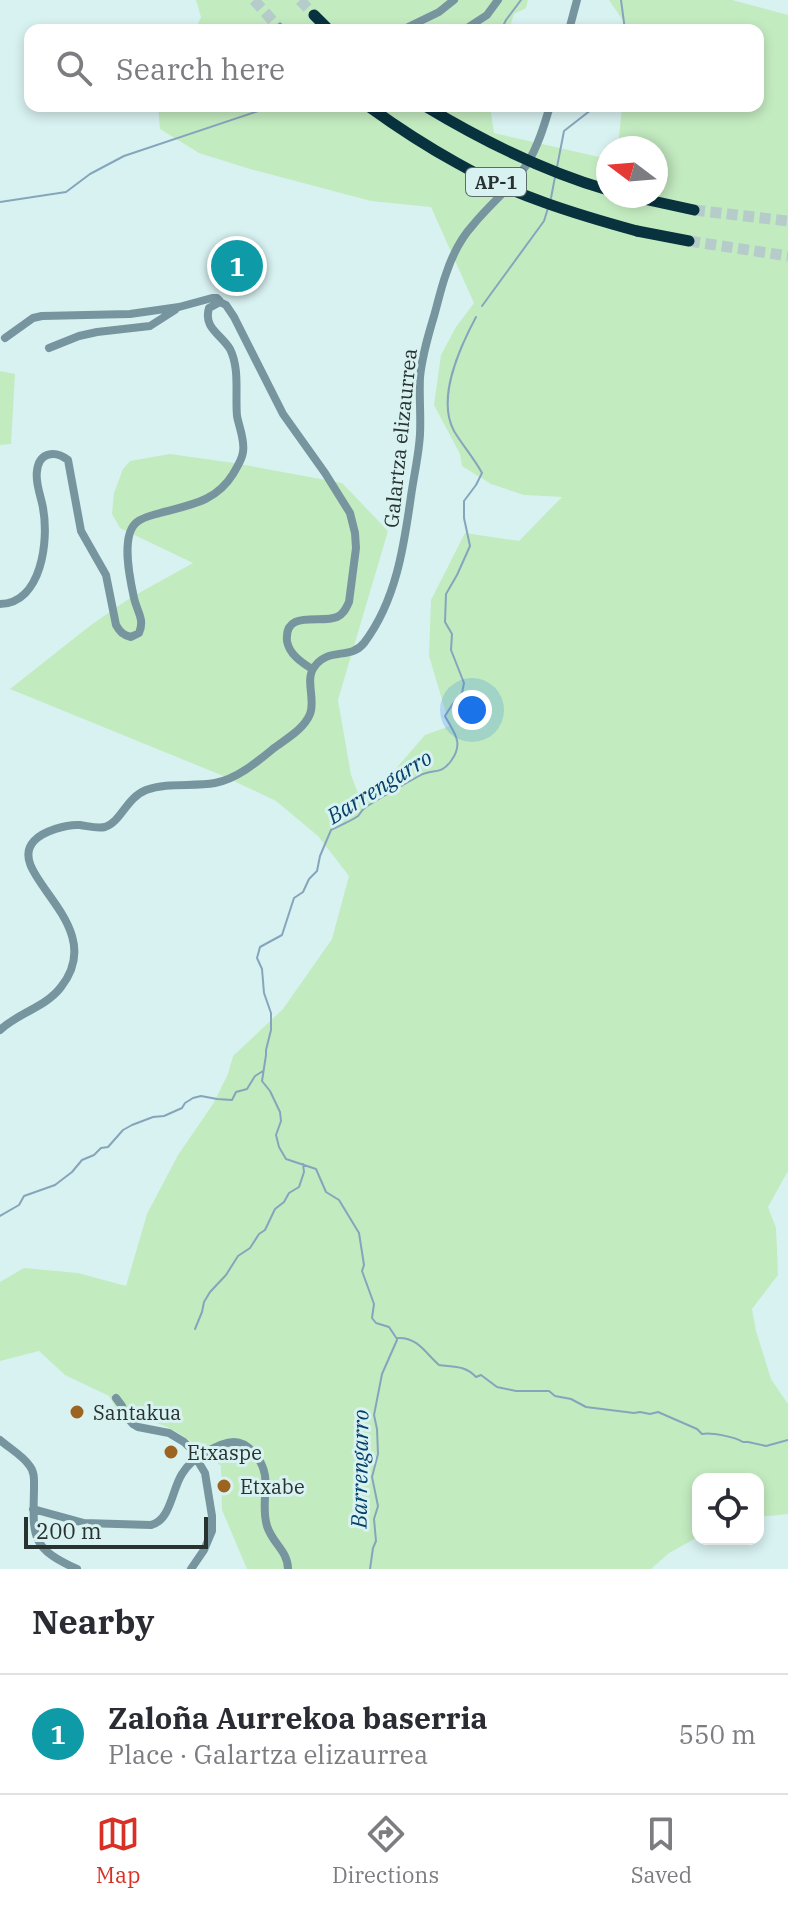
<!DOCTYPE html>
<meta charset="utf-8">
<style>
body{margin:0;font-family:"IBM Plex Serif",serif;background:#f7f7f7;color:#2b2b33}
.controls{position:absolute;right:24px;bottom:24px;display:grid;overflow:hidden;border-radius:16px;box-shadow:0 4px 12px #0003}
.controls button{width:72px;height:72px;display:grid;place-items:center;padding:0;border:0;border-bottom:2px solid #e1e1e2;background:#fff;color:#2b2b33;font:40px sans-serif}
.compass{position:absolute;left:596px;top:136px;width:72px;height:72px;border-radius:50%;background:#fff;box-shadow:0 4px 12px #0003;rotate:286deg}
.scale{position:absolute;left:24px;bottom:20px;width:184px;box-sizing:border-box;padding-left:8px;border:4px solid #283231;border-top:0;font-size:22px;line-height:28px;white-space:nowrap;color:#283231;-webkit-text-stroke:6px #d8f2f1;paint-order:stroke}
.you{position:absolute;left:472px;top:710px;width:28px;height:28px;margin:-20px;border:6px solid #fff;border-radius:50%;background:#1a73e8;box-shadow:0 0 0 12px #1a73e833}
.badge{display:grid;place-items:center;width:52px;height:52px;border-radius:50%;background:#d93025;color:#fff;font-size:26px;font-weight:700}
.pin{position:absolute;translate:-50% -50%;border:4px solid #fff;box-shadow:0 2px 8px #0006}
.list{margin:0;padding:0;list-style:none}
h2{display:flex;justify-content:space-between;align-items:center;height:104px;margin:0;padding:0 32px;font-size:34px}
h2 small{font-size:26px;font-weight:400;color:#7c7c81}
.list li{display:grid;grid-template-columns:52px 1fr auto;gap:24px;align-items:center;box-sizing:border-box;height:120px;padding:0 32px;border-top:2px solid #e1e1e2}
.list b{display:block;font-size:30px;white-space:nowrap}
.list p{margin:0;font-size:26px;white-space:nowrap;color:#7c7c81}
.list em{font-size:26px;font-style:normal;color:#7c7c81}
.icon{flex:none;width:44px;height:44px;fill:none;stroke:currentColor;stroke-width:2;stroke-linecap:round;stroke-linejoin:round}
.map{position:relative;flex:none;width:788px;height:1569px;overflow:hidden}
.search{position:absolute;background:#fff;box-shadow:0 4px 12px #0003;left:24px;right:24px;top:24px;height:88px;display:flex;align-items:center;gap:20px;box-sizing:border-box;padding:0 28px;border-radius:16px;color:#7c7c81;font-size:30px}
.sheet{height:224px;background:#fff}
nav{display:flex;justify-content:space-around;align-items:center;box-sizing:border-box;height:112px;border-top:2px solid #e1e1e2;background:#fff;font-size:22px;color:#7c7c81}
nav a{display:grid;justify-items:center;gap:4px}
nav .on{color:#d93025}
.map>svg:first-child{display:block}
.green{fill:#c3ebc0}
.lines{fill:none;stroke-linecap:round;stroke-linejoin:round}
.stream{stroke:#86a5bd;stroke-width:2}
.highway-tunnel{stroke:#b5cccb;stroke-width:11;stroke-dasharray:11 5.5;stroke-linecap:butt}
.minor{stroke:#77959f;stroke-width:8}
.highway{stroke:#08333e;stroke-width:11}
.highway-bridge{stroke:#08333e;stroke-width:11}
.poi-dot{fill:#9d6421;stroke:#d8f2f1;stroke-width:3}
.labels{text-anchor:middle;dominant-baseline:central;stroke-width:6;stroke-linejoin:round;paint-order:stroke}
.shield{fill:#d8f2f1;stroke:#5d6c6b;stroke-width:2}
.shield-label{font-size:18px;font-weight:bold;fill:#283231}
.street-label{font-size:20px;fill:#283231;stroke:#d8f2f1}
.poi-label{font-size:20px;fill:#283231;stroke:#d8f2f1;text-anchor:start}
.water-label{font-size:22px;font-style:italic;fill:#044069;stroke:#d8f2f1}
</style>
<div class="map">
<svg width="788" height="1569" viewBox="0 0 788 1569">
<rect width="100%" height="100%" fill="#d8f2f1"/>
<path class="green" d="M196 0H528L526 8 514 14 509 30H195L201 17Z
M609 0H732L788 15V1171L768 1207 776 1228 778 1275 752 1309 756 1331 771 1379 788 1404V1514L758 1517V1479H698V1537L669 1553 651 1569H247L222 1510 221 1466C192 1443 163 1412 124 1423L109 1396 65 1375 39 1351 0 1361V1282L24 1268 78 1273 126 1286 147 1214 178 1155 213 1104 228 1074 233 1056 283 1009 332 939 349 876 318 836 276 801 221 775 10 689 91 625 130 598 193 563 120 528 112 514 114 493 123 469 130 461 170 454 234 463 342 483 388 531 338 700 351 775 359 796 388 778 425 735 450 726 429 656 431 600 465 533 519 541 562 497 524 495 491 484 462 466 460 454 434 405 441 355 456 327 474 303 431 207 371 201 250 169 199 153 160 129 158 106H490L494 133 608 159V196H656V148H618L622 106H758V30H625L626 25Z
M0 371 15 374 11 444 0 445Z"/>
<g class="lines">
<path class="stream" d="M621 0 625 30
M501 30 506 20 521 0
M557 167 564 131 596 106
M551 198 555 177
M0 202 66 192 90 174 124 156 273 106
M482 306 544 221 548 208
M0 1216 19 1205 24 1196 55 1185 72 1172 82 1160 94 1155 101 1148 108 1147 123 1130 132 1125 153 1117 164 1116 182 1108 185 1103 193 1098 201 1096 217 1099 232 1100 236 1092 247 1089 255 1076 263 1071
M195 1329 202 1312 204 1302 210 1292 226 1275 238 1256 250 1248 259 1234 265 1230 275 1209 284 1202 289 1193 299 1187 304 1172 303 1164
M398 1338C418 1337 426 1354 439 1365 453 1367 465 1365 476 1377L481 1375 497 1387 516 1391H549L555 1396 571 1399 586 1407 634 1413 640 1412 650 1414 658 1412 697 1429 702 1434C711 1432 735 1437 743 1442H748L766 1446 788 1440
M397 1339 389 1327 376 1323 372 1318 374 1304 362 1271 364 1265 359 1233 339 1200 326 1192 316 1169 286 1159 279 1147 276 1135 281 1121 280 1112 270 1091 262 1081 266 1055V1050L271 1030V1013L264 993 262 969 257 958 260 947 282 935 294 898 303 892 309 879 317 871 320 856 331 830C337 827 353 820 358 816 361 813 362 809 366 807 383 796 401 786 419 776 433 768 440 776 451 761 465 742 453 732 445 716L452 705 462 693 464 683 451 650 452 634 445 622 446 594 457 575 470 546 464 518V501L476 485 482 473C474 458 463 446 454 431 436 398 460 347 476 317
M370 1569 373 1548 376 1541 374 1519 378 1506 372 1477 378 1454 377 1429 374 1415 382 1374 397 1340"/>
<path class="highway-tunnel" d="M254 0 280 29
M300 0 314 15
M694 210 788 221
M689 241 788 256"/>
<path class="minor" d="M402 30 439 12 454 0
M464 30 487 15 498 0
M569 30 577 0
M5 338 33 318 42 316 130 314 179 307 212 298H217L220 301
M49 348 79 336 97 332 150 326 175 310
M0 604C42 603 49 540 43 508 41 496 35 483 37 471 39 452 55 450 68 460L81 531 106 575 116 625C120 632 123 635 131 637L139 633C145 619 137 612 134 598 130 580 120 535 137 522 143 517 153 515 160 513 189 505 216 502 233 474 237 467 242 460 243 452 245 440 239 427 237 416 235 394 240 369 230 349 221 334 203 328 209 308L220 302 226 305 234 317 283 414 325 473 350 513 355 533 356 548 349 602C346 608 344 614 337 617 321 624 284 609 287 641 289 654 301 662 312 669
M0 1030C18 1013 46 1007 61 987 111 924 3 874 34 841 43 831 67 824 80 825 88 826 97 829 105 827 121 822 126 798 146 790 168 782 193 787 215 783 237 779 257 762 274 748 286 739 304 729 310 714 316 699 304 679 315 666 329 647 351 660 364 643 396 601 404 546 411 496 414 475 419 454 420 434 421 415 419 396 420 377 422 356 428 336 434 316 438 302 441 288 446 274 452 256 460 239 473 225 490 204 512 187 527 164 538 146 544 126 550 106
M116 1398 122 1406 125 1415 133 1424 138 1427 169 1433 184 1442 190 1448 205 1473 212 1516V1531L204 1550 191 1569
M0 1440C9 1448 22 1455 29 1465 35 1472 34 1480 34 1489 33 1536 30 1548 77 1569
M33 1509 84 1523 151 1525C171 1520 172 1489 182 1474 188 1464 195 1459 205 1453 213 1448 224 1442 234 1442 243 1442 250 1448 255 1454 275 1478 259 1499 267 1526 272 1543 288 1551 288 1569"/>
<path class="highway" d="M314 15 329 30
M280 29 281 30
M630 196 694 210
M637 231 689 241"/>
<path class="highway-bridge" d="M368 106C397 127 426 146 457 163 513 195 575 214 637 231
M425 106C483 141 543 171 608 190"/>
</g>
<g class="poi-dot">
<circle cx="77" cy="1412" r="8"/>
<circle cx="171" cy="1452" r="8"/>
<circle cx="224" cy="1486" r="8"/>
</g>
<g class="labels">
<rect class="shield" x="466" y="168" width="60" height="28" rx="6"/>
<g class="shield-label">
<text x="496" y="182">AP-1</text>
</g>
<g class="street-label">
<text transform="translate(400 438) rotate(-84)">Galartza elizaurrea</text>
</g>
<g class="poi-label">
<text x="93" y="1412">Santakua</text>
<text x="187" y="1452">Etxaspe</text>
<text x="240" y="1486">Etxabe</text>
</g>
<g class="water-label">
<text transform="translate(379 786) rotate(-32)">Barrengarro</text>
<text transform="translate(359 1469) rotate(-89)">Barrengarro</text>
</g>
</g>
</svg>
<div class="controls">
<button><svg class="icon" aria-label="locate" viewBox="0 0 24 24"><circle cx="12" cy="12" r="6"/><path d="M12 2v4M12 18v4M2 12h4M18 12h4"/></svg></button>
</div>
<svg class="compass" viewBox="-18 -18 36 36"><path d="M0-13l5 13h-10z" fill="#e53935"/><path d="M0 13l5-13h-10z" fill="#7c7c81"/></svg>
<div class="scale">200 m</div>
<div class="you"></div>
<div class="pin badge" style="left:237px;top:266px;background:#0f9aa8">1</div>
<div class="search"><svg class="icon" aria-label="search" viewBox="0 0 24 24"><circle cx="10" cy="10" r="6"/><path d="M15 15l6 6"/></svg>Search here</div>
</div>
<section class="sheet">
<h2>Nearby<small></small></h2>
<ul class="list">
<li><span class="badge" style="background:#0f9aa8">1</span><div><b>Zaloña Aurrekoa baserria</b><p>Place · Galartza elizaurrea</p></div><em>550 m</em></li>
</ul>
</section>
<nav>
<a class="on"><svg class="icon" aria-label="map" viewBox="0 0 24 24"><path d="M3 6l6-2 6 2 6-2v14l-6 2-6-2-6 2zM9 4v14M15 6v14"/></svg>Map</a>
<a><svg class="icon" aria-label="directions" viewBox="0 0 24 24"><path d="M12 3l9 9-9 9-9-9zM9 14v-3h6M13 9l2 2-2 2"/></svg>Directions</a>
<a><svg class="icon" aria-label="saved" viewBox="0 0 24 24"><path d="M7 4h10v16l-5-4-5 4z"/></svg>Saved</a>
</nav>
